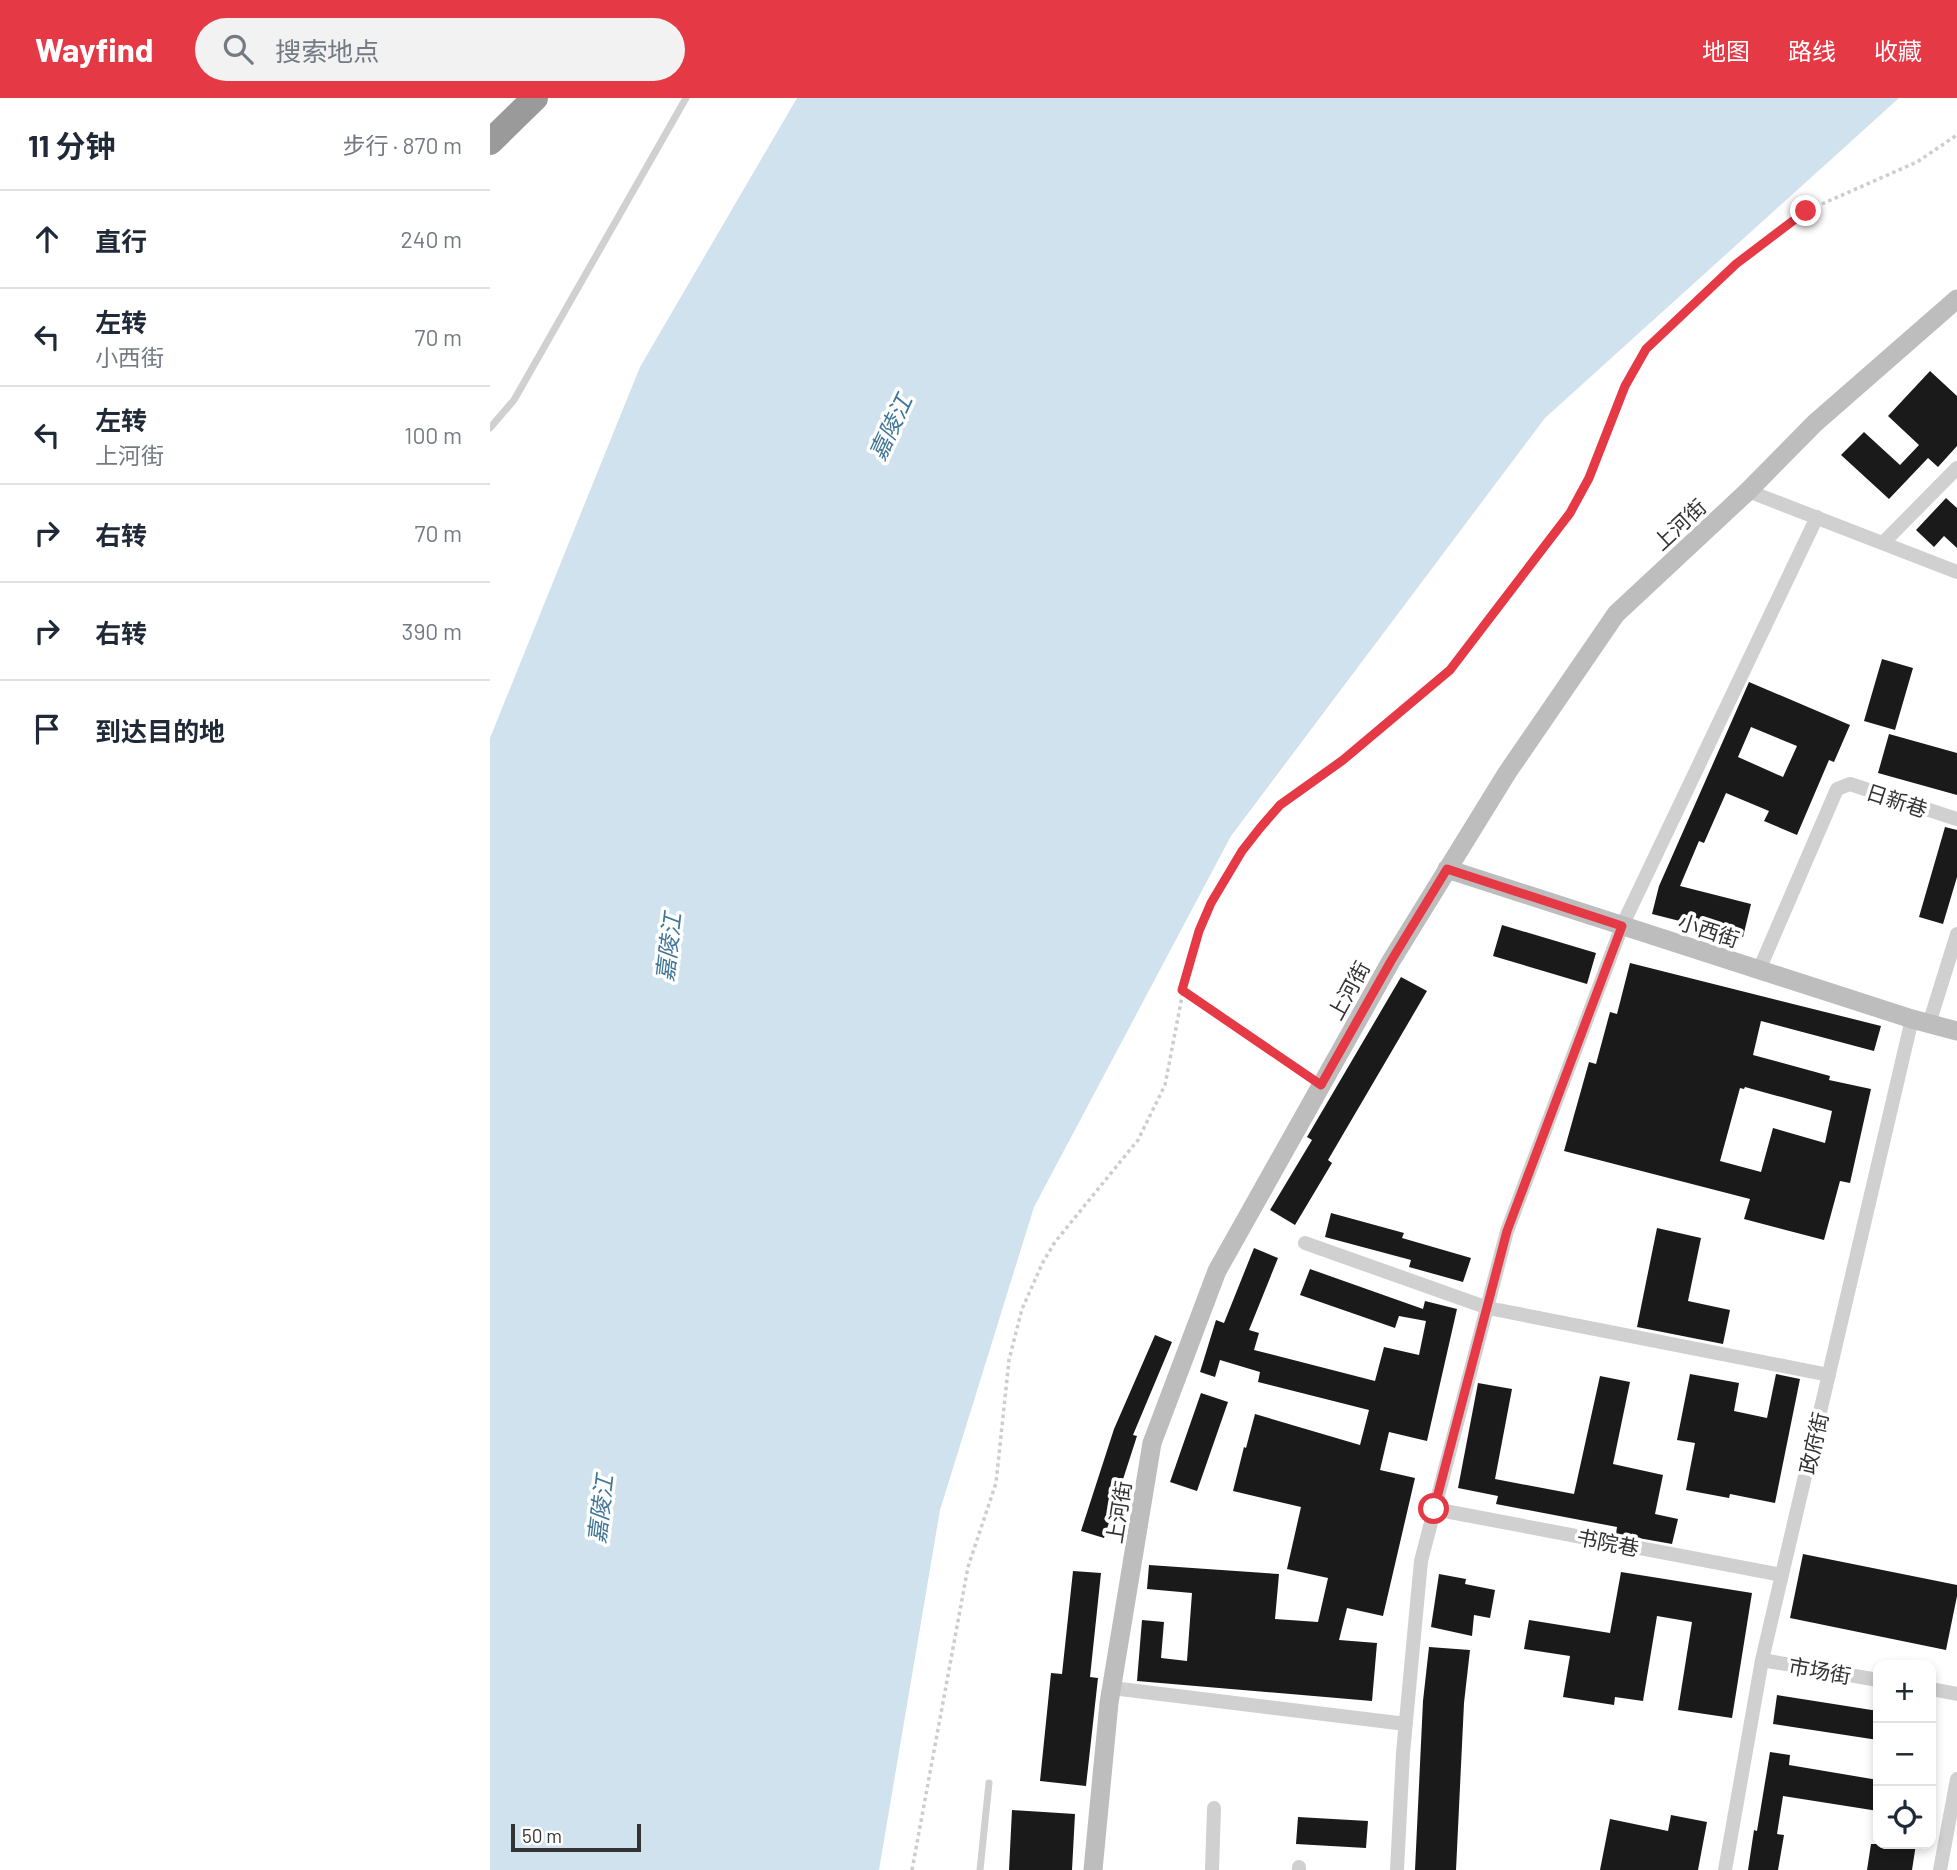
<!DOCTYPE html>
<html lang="zh">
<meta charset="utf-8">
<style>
body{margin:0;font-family:Barlow,"Noto Sans SC",sans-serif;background:#f2f2f3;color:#1f2937}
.controls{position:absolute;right:21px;bottom:21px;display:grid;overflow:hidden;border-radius:14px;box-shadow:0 4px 10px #0003}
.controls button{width:63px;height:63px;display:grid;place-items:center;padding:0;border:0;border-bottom:2px solid #e0e1e3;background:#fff;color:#1f2937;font:35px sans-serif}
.scale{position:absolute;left:21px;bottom:18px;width:130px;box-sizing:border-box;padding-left:7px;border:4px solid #333;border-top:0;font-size:19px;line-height:24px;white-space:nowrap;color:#333;-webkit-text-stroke:5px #fff;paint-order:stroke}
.stop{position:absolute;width:21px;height:21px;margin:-16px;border:5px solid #e63946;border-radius:50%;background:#fff}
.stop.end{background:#e63946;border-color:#fff;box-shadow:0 2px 7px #0008}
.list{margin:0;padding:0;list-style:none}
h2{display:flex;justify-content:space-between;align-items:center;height:91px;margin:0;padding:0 28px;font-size:30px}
h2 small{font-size:23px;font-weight:400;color:#747a83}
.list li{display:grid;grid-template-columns:46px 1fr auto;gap:21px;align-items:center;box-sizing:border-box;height:98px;padding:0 28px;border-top:2px solid #e0e1e3}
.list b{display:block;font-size:26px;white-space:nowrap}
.list p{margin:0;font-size:23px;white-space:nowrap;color:#747a83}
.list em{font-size:23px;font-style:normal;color:#747a83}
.icon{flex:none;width:38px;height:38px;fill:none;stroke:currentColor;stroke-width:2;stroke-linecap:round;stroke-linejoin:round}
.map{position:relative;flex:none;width:1467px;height:1772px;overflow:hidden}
header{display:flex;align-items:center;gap:42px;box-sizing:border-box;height:98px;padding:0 35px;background:#e63946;color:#fff}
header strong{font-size:33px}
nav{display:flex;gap:38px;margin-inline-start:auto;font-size:24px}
.search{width:490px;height:63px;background:#f2f2f3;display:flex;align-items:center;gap:18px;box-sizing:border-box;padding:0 24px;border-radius:38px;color:#747a83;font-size:26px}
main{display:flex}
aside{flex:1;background:#fff}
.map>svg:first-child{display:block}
.water{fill:#cfe2ee}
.building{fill:#1a1a1a;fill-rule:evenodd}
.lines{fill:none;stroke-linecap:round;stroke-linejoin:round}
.path{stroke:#cdcdcd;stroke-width:3.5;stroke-dasharray:3.5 3.5;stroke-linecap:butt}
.lane{stroke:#d0d0d0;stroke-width:7}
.street{stroke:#d0d0d0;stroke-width:14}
.secondary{stroke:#bdbdbd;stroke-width:19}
.highway{stroke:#9a9a9a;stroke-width:26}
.route{stroke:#e63946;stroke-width:9}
.labels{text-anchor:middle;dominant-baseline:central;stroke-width:7;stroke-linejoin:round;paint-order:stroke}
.street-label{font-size:21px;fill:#333;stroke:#fff}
.water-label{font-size:23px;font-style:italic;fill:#3f7597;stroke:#fff}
</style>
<header>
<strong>Wayfind</strong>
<div class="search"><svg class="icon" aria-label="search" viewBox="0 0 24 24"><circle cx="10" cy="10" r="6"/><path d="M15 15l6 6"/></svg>搜索地点</div>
<nav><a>地图</a><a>路线</a><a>收藏</a></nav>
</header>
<main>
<aside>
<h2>11 分钟<small>步行 · 870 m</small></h2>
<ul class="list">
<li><svg class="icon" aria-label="ahead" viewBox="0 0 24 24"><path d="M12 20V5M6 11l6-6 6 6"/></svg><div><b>直行</b></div><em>240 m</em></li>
<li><svg class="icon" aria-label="left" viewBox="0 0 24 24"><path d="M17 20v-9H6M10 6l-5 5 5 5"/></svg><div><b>左转</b><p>小西街</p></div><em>70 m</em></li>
<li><svg class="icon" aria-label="left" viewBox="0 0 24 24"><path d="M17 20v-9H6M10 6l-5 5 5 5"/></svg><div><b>左转</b><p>上河街</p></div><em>100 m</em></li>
<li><svg class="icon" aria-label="right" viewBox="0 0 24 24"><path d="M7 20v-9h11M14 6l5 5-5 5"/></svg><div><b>右转</b></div><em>70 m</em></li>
<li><svg class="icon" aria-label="right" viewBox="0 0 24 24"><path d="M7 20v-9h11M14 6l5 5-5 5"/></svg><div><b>右转</b></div><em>390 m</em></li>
<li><svg class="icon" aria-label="arrive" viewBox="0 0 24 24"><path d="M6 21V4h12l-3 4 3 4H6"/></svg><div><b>到达目的地</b></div></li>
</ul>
</aside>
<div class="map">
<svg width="1467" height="1772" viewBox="0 0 1467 1772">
<rect width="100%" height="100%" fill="#fff"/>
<path class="water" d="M307 0H1409L1055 320 741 738 544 1109 450 1412 389 1772H0V640L150 269Z"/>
<path class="building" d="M1440 273 1467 298V348L1448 369 1438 360 1399 401 1351 357 1374 334 1410 367 1429 347 1398 318Z
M1456 400 1467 410V450L1454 438 1444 449 1426 432Z
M1392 561 1423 570 1405 632 1374 623Z
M1259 584 1360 627 1344 664 1339 662 1307 737 1274 723 1279 713 1236 695 1214 745 1209 743 1190 788 1261 806 1253 839 1162 816 1169 788ZM1261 629 1307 648 1293 679 1248 659Z
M1399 636 1467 655V697L1388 675Z
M1455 729 1467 732V779L1453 826 1429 819Z
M1012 827 1106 855 1097 886 1003 858Z
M1140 865 1391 928 1384 953 1271 923 1263 957 1340 978 1339 982 1381 991 1360 1085 1350 1083 1334 1142 1254 1121 1260 1101 1074 1053 1099 964 1106 966 1120 914 1127 916ZM1255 989 1342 1013 1335 1045 1283 1030 1271 1074 1230 1063 1250 990 1254 991Z
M911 879 937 893 838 1062 842 1065 805 1127 780 1112 822 1042 817 1039Z
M841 1115 914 1135 912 1140 981 1160 973 1184 919 1169 921 1162 835 1139Z
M1167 1130 1211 1140 1198 1203 1240 1212 1233 1246 1147 1229Z
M764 1150 788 1160 759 1232 769 1235 764 1252 885 1283 894 1249 929 1257 936 1223 909 1218 905 1230 810 1197 820 1171 933 1211 935 1203 967 1211 937 1343 899 1334 890 1372 925 1380 893 1518 857 1510 849 1542 887 1545 882 1603 647 1583 652 1522 674 1524 671 1560 697 1563 702 1495 657 1491 659 1467 789 1476 785 1521 828 1524 838 1480 797 1471 811 1409 743 1393 754 1349 756 1350 765 1316 870 1347 879 1312 768 1284 770 1274 730 1262 725 1279 710 1274 726 1222 734 1225Z
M665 1237 682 1244 643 1337 647 1338 614 1440 591 1433 624 1331Z
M1200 1276 1249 1285 1244 1313 1277 1320 1286 1276 1310 1281 1285 1405 1240 1396 1239 1400 1196 1392 1205 1345 1187 1342Z
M1110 1278 1140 1284 1123 1366 1173 1377 1165 1416 1188 1421 1182 1446 1126 1436 1127 1429 1006 1406 1008 1398 968 1390 988 1285 1022 1291 1005 1381 1084 1396Z
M711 1295 738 1304 707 1393 680 1384Z
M1313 1456 1467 1487V1498L1456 1552 1300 1520Z
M583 1473 611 1475 600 1579 608 1580 596 1688 550 1683 561 1575 572 1576Z
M1131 1474 1262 1495 1242 1620 1188 1612 1202 1524 1167 1518 1153 1603 1125 1599 1124 1607 1073 1599 1080 1558 1034 1551 1039 1522 1120 1535Z
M949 1476 976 1481 975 1486 1005 1492 1000 1520 984 1517 982 1538 941 1529Z
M939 1549 980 1552 974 1605 966 1772H925L933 1603Z
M1287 1597 1388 1613V1642L1283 1626Z
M1280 1654 1300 1657 1299 1667 1388 1682V1713L1293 1698 1287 1736 1294 1737 1288 1772H1258L1264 1732 1267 1733Z
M522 1712 585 1716 582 1772H519Z
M1181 1717 1217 1724 1208 1772H1110L1120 1721 1178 1733Z
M808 1719 878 1723 876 1750 806 1746Z
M1381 1746H1426L1422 1772H1377Z"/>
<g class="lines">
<path class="path" d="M692 892 817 978
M422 1772 478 1469 506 1385 519 1262 532 1211 553 1164 565 1144 648 1042 675 987 699 862 709 833 736 779 752 753 790 707 853 662 960 572 1080 415 1099 380 1135 288 1156 251 1246 166 1316 113 1427 64 1467 37"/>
<path class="lane" d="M0 330 24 302 196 0
M490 1772 499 1685"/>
<path class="street" d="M1258 393 1467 474
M1393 445 1467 370
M1269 872 1347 691 1360 686 1467 721
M1439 926 1467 836
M815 1145 998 1210 1339 1277
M944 1411 1292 1477
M1272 1562 1388 1582
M622 1590 916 1626
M1441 1591 1467 1596
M722 1772 724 1710
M809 1772V1769
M907 1772 913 1655 931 1463 1017 1133 1132 828 1327 419
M1235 1772 1272 1562 1422 921
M1450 1772 1467 1681"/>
<path class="secondary" d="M957 771 1422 921 1467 933
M603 1772 619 1605 662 1345 727 1173 901 863 1017 675 1126 516 1258 393 1325 325 1467 201"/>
<path class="highway" d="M0 44 45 0"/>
</g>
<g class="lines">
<path class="route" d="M944 1411 1017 1133 1132 828 957 771 901 863 831 987 692 892 709 833 721 805 752 753 770 730 790 707 853 662 960 572 1080 415 1099 380 1135 288 1156 251 1246 166 1316 113"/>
</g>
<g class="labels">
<g class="street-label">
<text transform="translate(1189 426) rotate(-43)">上河街</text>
<text transform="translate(1407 702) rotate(18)">日新巷</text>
<text transform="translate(1219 832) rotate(18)">小西街</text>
<text transform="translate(858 892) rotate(-61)">上河街</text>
<text transform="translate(1323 1345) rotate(-77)">政府街</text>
<text transform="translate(628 1414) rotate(-81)">上河街</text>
<text transform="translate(1118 1444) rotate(11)">书院巷</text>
<text transform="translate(1330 1572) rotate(10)">市场街</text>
</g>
<g class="water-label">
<text transform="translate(400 329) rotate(-65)">嘉陵江</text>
<text transform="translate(178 849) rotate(-83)">嘉陵江</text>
<text transform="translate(110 1411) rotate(-83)">嘉陵江</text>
</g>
</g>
</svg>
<div class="controls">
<button>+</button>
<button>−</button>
<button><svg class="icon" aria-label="locate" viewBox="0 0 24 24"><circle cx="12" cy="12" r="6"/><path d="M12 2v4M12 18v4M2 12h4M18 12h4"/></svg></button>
</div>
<div class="scale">50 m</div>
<div class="stop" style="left:944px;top:1411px"></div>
<div class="stop end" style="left:1316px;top:113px"></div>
</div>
</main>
